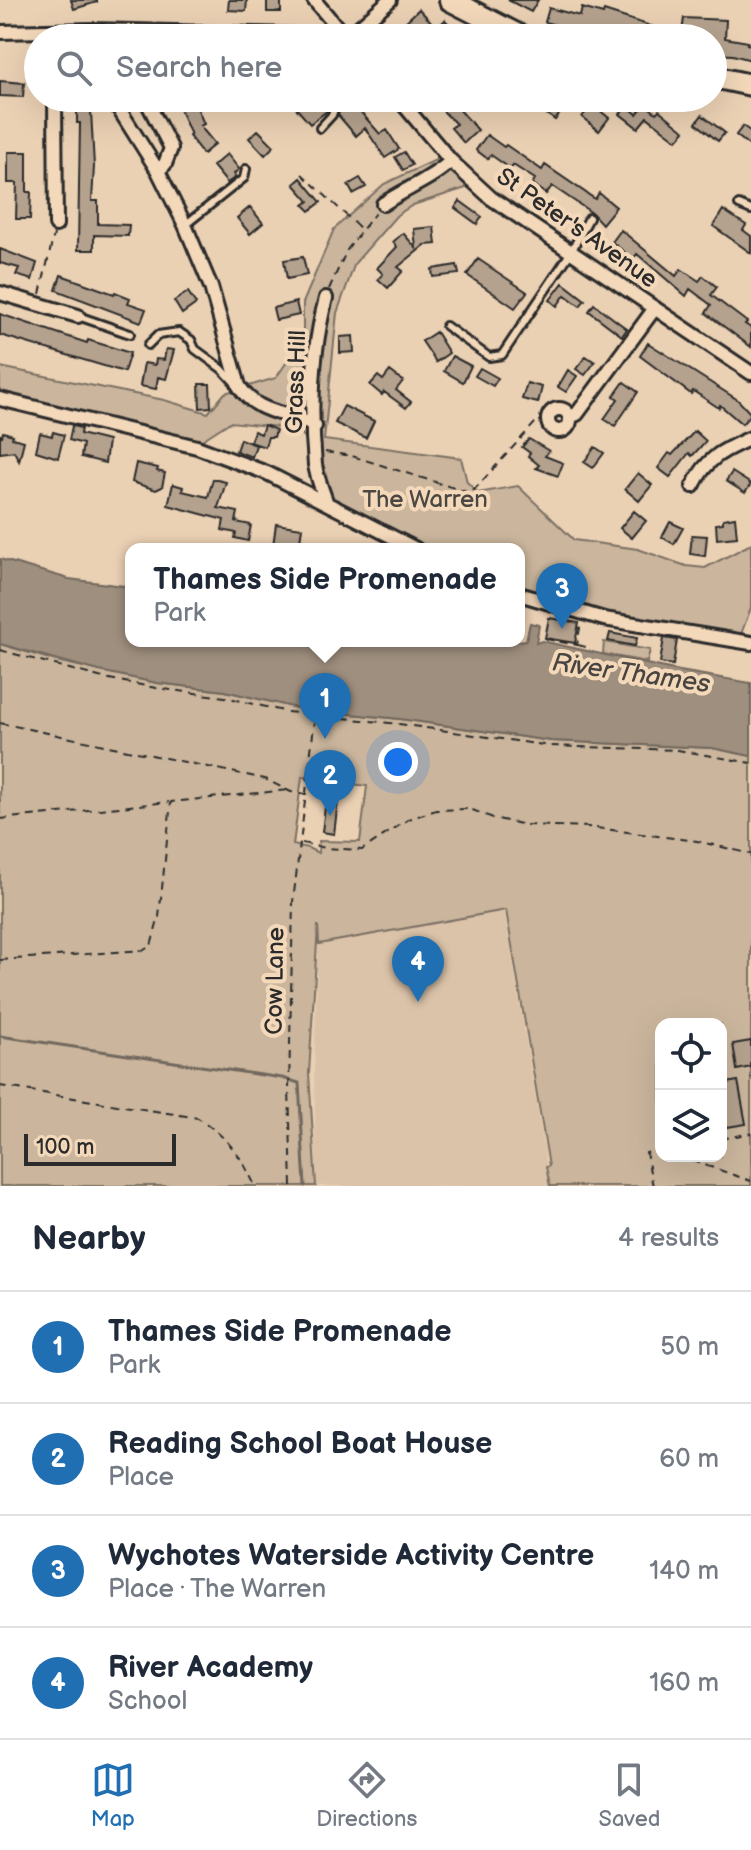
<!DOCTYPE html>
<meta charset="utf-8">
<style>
body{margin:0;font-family:"Balsamiq Sans",sans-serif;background:#f6f6f7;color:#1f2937}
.controls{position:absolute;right:24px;bottom:24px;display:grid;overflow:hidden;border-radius:16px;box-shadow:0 8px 32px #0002}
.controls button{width:72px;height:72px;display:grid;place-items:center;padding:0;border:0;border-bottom:2px solid #e0e1e3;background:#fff;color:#1f2937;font:40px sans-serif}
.scale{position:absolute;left:24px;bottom:20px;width:152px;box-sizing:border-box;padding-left:8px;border:4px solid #2b2b2b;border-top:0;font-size:22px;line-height:28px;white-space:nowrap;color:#2b2b2b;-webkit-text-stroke:6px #f3d8ba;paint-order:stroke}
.you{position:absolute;left:398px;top:762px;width:28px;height:28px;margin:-20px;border:6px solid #fff;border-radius:50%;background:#1a73e8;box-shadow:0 0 0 12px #1a73e833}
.badge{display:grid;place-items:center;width:52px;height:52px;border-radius:50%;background:#1f6fb2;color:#fff;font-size:26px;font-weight:700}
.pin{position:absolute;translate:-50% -66px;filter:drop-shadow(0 2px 4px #0008)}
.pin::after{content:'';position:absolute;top:42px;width:28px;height:24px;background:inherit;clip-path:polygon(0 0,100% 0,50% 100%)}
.popup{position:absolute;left:125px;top:543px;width:400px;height:104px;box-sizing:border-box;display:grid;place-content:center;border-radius:16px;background:#fff;filter:drop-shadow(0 2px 6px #0005);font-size:26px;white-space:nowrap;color:#747a83}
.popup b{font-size:30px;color:#1f2937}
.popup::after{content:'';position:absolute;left:50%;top:100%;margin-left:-16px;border:16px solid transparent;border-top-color:#fff}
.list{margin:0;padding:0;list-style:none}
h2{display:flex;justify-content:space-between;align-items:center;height:104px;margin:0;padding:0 32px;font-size:34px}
h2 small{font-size:26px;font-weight:400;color:#747a83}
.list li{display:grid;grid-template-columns:52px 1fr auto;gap:24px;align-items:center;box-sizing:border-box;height:112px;padding:0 32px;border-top:2px solid #e0e1e3}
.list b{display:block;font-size:30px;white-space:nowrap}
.list p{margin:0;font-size:26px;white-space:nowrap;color:#747a83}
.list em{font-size:26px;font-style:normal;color:#747a83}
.icon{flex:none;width:44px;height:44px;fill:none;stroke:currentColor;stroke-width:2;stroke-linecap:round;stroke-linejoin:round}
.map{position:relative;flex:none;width:751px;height:1186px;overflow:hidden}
.search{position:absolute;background:#fff;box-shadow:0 8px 32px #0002;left:24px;right:24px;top:24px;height:88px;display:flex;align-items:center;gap:20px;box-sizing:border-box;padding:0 28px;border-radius:44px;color:#747a83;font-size:30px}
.sheet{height:552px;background:#fff}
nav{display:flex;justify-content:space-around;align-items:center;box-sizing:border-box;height:112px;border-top:2px solid #e0e1e3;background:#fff;font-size:22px;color:#747a83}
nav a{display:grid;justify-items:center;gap:4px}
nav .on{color:#1f6fb2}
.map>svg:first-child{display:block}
.built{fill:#dbc3a9}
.green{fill:#cbb69d;stroke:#7b7064;stroke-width:2;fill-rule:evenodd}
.water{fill:#9f8f7e;stroke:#71675d;stroke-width:2}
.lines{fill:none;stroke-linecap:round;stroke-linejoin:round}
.stream{stroke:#71675d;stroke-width:3}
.building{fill:#b5a28e;stroke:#2b2b2b;stroke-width:2}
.service-casing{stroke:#2b2b2b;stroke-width:12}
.minor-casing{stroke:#2b2b2b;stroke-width:18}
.primary-casing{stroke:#2b2b2b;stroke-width:26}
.path{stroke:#2b2b2b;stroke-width:2;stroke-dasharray:8 6;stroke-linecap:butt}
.service{stroke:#f3d8ba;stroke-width:6}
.minor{stroke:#f3d8ba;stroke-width:12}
.primary{stroke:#f3d8ba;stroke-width:20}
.labels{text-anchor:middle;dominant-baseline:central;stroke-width:8;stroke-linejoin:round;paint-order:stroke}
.street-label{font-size:24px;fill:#2b2b2b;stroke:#f3d8ba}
.park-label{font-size:24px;fill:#4b4742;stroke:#f3d8ba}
.water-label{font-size:26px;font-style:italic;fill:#484440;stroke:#f3d8ba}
</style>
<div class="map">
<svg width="751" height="1186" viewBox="0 0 751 1186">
<rect width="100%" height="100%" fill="#ebd1b4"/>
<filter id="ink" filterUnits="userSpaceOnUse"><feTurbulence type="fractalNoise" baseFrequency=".0125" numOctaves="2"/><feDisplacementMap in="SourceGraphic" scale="16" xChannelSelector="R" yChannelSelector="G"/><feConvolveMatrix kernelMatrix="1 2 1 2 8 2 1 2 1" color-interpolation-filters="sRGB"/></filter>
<g filter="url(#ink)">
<path class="built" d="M503 902 550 1186H316L314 1070 318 935Z"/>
<path class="green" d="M442 157 469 187 413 205 397 215 355 263 337 313 324 440 461 458 467 482 478 493 518 486 574 540 638 549 686 566 705 568 751 544V608L741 634 627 618 522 589 519 588V549H427L403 539 332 498 322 460 298 429 230 422 202 440 0 394V367L164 400 208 413 225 393 276 378 303 338V303L334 229 384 184Z
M604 642 650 650 647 662 603 654Z
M0 644 56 661 157 683 225 691 301 709 400 719 551 741 712 748 751 756V1186H550L546 1167 549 1166 506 910 319 944 318 925 309 1073 316 1186H0ZM302 777 367 786 360 842 319 841 318 853 308 848 293 845ZM661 1024H721V1156H661Z"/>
<path class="water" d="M0 559 69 579 131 587V641H519L526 640 530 623 539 625 536 643 542 641 674 670 751 683V756L712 748 551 741 400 719 301 709 225 691 157 683 99 671 0 644Z"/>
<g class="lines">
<path class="stream" d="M0 1036 282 1078 299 1083 305 1186"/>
</g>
<path class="building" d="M71 0H97V2L74 9Z
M229 0H247L246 11 228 10Z
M267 0H281V12H267Z
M508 0H538L531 12Z
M549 8 580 16 582 8 603 14 604 11 660 29 682 32 684 18 726 20 725 38 748 42 747 44 751 45V60L733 55 713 54V38H603L590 35 545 22Z
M419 9 437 28 445 20 463 38H434L424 28 414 37 402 25Z
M0 81 24 83 23 97 0 96Z
M72 98H86V111H91L94 166 92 201H98V224L129 225 128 236 94 235V250H78L80 123H77V108H72Z
M175 98H193L204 124 200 126 215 144 203 154 189 136 191 135Z
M308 98 331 100 328 110 310 124 296 108Z
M442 98H449L478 130 464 143 451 128 456 124 436 104Z
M350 100 380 134 387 130 399 149 385 158 365 128 356 136 338 115 341 107Z
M553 100 564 108 555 120 544 112Z
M592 104 609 118 599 131 582 117Z
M645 104 656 113 659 110 685 131 677 140 647 117 638 128 620 114 627 106 637 114Z
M702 115 725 133 718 141 696 123Z
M743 126 751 132V147L736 135Z
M258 130 274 146 265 155 249 138Z
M487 135 504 147 506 145 542 170 545 165 595 199 599 193 616 207 602 224 592 213 552 186 546 194 532 184 535 179 513 165 511 169 491 155 488 159 476 150Z
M8 152H27V192H31L30 219H16L17 183H8Z
M404 152 412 165 403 170 395 157Z
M227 154 239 169 234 174 236 177 227 183 213 166Z
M301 178 321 202 310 211 304 205 309 201 294 184Z
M360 178 366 187 353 194 348 185Z
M460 201 482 217 477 224 455 208Z
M250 207 263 223 250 234 237 218Z
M723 210 746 225 743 230 751 236V253L713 226Z
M434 227 436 244 425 245 398 267 403 271 388 288 378 279 383 274 377 268 397 247 393 242 403 233 416 248 414 229Z
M621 230 676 276 681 269 699 281 703 276 717 287 711 295 747 322 745 324 751 328V347L706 313 711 305 690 289 686 296 637 254 633 259 612 242Z
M0 249 37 263 32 280 16 275 19 268 0 263Z
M303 257 307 275 287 279 284 260Z
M478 259 527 292 515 308 467 275Z
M457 265 459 274 433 277 432 269Z
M61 275 114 294 115 292 130 298 128 303 146 309 141 322 56 290Z
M563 283 585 300 580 306 565 295 557 306 550 300Z
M188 292 196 304 182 314 174 301Z
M296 302 299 315 276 320 273 308Z
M594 304 627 329 622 336 589 311Z
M0 314 87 343 88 340 130 353 124 372 0 335Z
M436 332 449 353 436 362 422 341Z
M353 336 354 352 340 353V337Z
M648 343 738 400 751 414 742 424 720 405 719 408 693 391 691 394 640 356Z
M166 349 174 350 166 379 158 377 156 389 140 386 144 363 155 365 156 359 164 360Z
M452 356 471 366 463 382 444 371Z
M586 356 595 362 585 375 576 369Z
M480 368 498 378 493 386 475 376Z
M568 370 577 376 566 392 558 387Z
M390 371 403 381 396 390 411 402 406 408 384 392 382 395 370 385 378 376 383 380Z
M624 382 638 392 615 426 604 419 618 399 614 396Z
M527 383 542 387 538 403 522 399Z
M199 384H210L211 407 200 408Z
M344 406 374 421 366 438 335 423Z
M264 425 276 430 274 437H268L265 447 250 442 254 431 261 434Z
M72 426 81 428 80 434 108 441 105 463 81 457 83 444 69 440Z
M695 431 706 441 692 456 689 453 670 477 658 468 669 453 672 455Z
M3 432 13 435 12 438 24 441 19 461 14 451 0 453V435L2 436Z
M53 432 64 435 58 458 36 451 40 433 52 436Z
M240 439 256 445 252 457 236 451Z
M529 439 549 451 545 456 563 463 558 476 536 468 539 465 528 456 530 453 522 447Z
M595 447 604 453 593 468 584 462Z
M136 463 158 468 157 471 165 473 162 487 156 490 132 482Z
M732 472 751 484 745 493 726 481Z
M638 473 652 485 639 501 625 489Z
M213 479 226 482 218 508 238 512 236 522 251 525 248 541 235 538 236 533 222 530 224 520 168 505 173 484 183 487 182 491 208 497Z
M634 511 646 521 632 538 620 528Z
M735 517 737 537 717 539 716 524 723 523V519Z
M670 522 683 528 674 544 662 537Z
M276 524 302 528 299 547 294 546 293 549 273 546Z
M692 535 707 536 705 556 690 554Z
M549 618 579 623 575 643 545 638Z
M610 633 637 638 635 646 608 641Z
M664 638 677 640 673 665 660 663Z
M326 799 338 801 334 834 322 832Z
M751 1041V1067L737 1070 733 1044Z
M738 1081 746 1124 721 1128V1084Z"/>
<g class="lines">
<defs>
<path id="service" d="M320 128 332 115 338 98
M739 205 751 210
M185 225 244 178 246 169
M78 316 130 334
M446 326 489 357 502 355 571 252 589 218
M148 345 158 335 179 332 191 340 195 349 222 369 236 384"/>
<path id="minor" d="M314 0 346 38
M0 32 92 30 335 36 357 29 390 0
M55 98 56 225
M108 98 119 109 158 171 185 225 211 287 239 386C257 415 286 411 315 426
M145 98 171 148 165 164 158 171
M398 98 451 161 491 198 751 373
M383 204C405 189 432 179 451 161
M0 293 78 316
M326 298C312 351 310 411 315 465 317 477 322 490 326 501
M0 399 197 447 267 473 416 549
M548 420a11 11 0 1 1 22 0a11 11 0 1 1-22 0Z
M570 417 577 414 655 308
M693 486C707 457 724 450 751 438
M519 594 604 619 751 643"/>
<path id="primary" d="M450 0 524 38
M713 77 751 85"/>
</defs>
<use href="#service" class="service-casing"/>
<use href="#minor" class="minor-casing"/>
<use href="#primary" class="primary-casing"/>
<path class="path" d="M302 174 360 228
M329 289 347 250 375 213
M40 294 54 234
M325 452 352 456 467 492 473 491 535 423 548 420
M546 639 577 645 581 622
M578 645 586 647
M0 650 99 677 156 688 225 697 287 712 399 724 550 746 678 750 751 763
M0 723 265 779 291 792 306 794
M0 819 169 802
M302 843 326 848 362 850 409 819 436 810 470 809 493 818 525 825 588 827 697 841 751 854
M0 960 144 950 151 946 159 917 171 802 288 790
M751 1077V1078
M0 1086 198 1118C227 1137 241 1155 255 1186
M721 1139 751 1133
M679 1156 751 1181
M292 1186 289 1089 293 902 315 717
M653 1186 646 1153 661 1150"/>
<use href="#service" class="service"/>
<use href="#minor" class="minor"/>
<use href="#primary" class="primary"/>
</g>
</g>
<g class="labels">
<g class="street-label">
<text transform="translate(577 228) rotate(35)">St Peter's Avenue</text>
<text transform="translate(296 382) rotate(-88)">Grass Hill</text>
<text transform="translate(275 981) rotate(-89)">Cow Lane</text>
</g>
<g class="park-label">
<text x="425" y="499">The Warren</text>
</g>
<g class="water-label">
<text transform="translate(631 674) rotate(8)">River Thames</text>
</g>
</g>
</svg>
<div class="controls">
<button><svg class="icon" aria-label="locate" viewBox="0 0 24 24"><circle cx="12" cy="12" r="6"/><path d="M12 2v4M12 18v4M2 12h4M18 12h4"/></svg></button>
<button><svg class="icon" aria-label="layers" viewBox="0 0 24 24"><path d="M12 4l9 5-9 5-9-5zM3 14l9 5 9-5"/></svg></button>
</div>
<div class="scale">100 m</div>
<div class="you"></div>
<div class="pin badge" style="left:325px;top:739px">1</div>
<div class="popup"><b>Thames Side Promenade</b>Park</div>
<div class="pin badge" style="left:330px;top:816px">2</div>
<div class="pin badge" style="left:562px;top:629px">3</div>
<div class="pin badge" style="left:418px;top:1002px">4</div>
<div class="search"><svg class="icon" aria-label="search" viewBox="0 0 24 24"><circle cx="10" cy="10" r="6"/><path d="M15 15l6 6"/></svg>Search here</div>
</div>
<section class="sheet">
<h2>Nearby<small>4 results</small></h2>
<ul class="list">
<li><span class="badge">1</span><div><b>Thames Side Promenade</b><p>Park</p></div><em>50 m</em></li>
<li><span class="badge">2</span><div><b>Reading School Boat House</b><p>Place</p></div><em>60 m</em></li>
<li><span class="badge">3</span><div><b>Wychotes Waterside Activity Centre</b><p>Place · The Warren</p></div><em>140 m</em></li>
<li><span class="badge">4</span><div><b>River Academy</b><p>School</p></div><em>160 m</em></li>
</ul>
</section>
<nav>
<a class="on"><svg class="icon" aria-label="map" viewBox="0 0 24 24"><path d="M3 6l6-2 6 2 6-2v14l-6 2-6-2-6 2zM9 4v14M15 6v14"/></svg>Map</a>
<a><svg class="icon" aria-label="directions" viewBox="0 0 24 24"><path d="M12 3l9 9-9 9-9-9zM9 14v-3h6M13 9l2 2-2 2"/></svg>Directions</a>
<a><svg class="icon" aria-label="saved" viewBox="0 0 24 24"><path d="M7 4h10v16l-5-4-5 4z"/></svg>Saved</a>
</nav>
